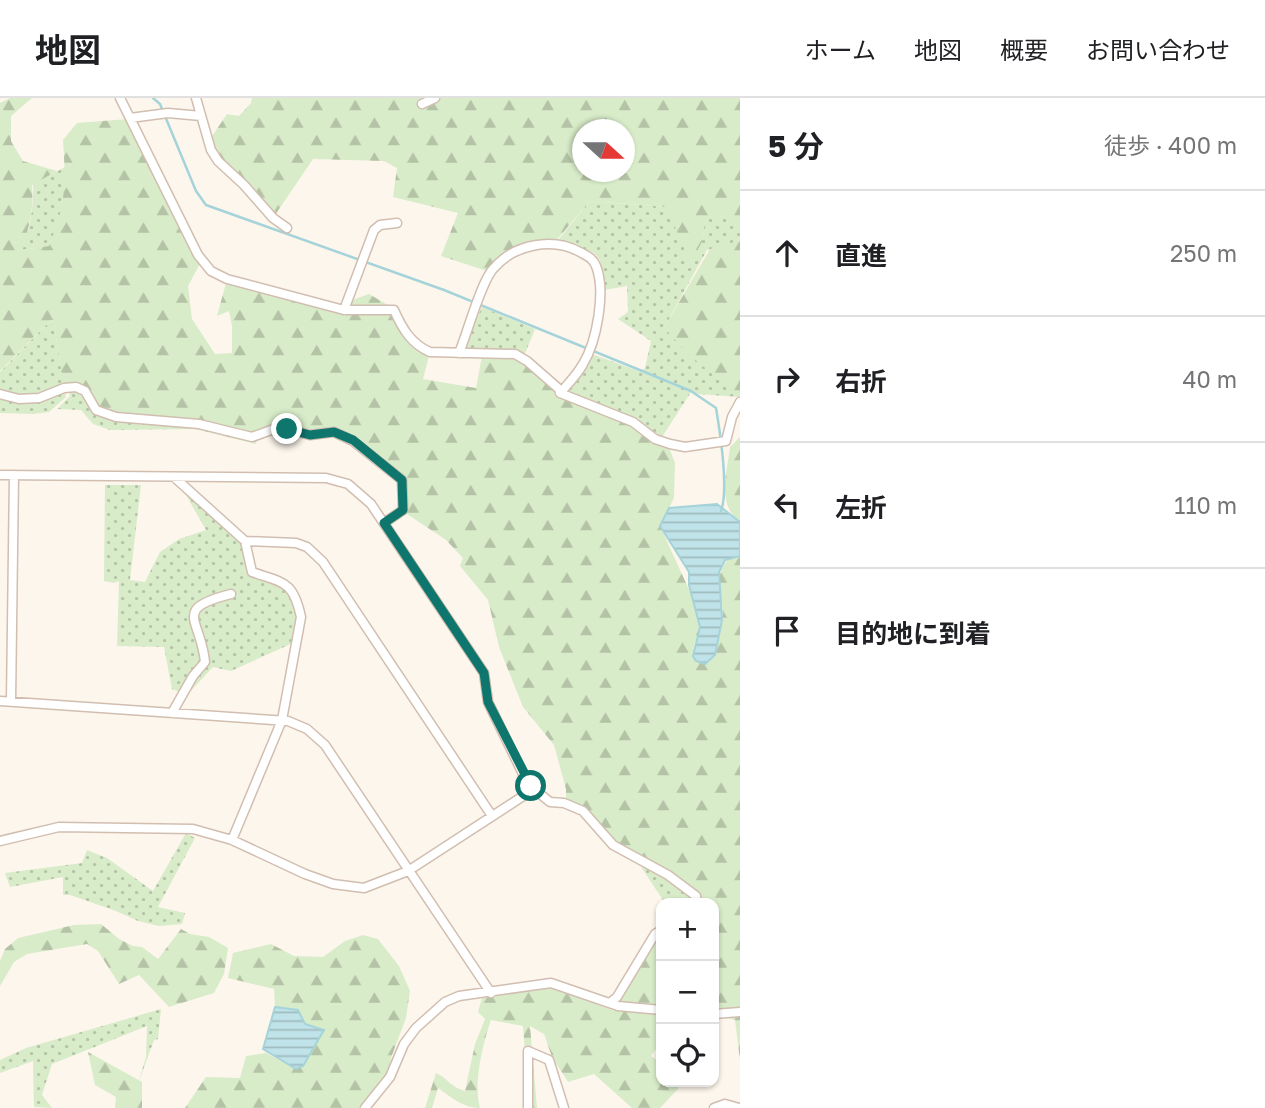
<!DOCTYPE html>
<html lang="ja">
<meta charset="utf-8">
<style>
body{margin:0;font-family:"Golos Text","Noto Sans JP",sans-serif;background:#f2f2f2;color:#202124}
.controls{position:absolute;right:21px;bottom:21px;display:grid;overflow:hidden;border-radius:14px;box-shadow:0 2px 5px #0004}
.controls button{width:63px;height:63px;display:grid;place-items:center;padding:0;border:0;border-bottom:2px solid #e0e0e0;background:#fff;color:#202124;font:35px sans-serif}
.compass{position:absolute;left:572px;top:21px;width:63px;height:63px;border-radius:50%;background:#fff;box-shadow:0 2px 5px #0004;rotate:111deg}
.stop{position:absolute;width:21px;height:21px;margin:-16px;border:5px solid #0f766e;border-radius:50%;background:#fff}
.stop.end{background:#0f766e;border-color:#fff;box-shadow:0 2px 7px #0008}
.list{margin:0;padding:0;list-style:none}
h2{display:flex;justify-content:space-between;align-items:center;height:91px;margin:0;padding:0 28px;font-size:30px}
h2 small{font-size:23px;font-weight:400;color:#757577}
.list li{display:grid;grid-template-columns:46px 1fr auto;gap:21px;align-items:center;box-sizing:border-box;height:126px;padding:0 28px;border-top:2px solid #e0e0e0}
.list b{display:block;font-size:26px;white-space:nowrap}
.list em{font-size:23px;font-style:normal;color:#757577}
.icon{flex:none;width:38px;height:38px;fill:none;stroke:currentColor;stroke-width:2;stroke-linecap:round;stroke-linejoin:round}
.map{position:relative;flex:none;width:740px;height:1010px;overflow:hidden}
header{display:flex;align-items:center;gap:42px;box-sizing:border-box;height:98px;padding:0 35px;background:#fff;border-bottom:2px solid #e0e0e0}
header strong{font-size:33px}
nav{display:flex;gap:38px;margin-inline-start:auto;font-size:24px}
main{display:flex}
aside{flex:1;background:#fff}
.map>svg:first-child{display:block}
.grass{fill:url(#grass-dots)}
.forest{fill:url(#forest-firs);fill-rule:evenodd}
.water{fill:url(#water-rules);stroke:#a5d3da;stroke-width:2}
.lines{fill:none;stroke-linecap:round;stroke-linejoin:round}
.stream{stroke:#a5d3da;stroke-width:2.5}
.minor-casing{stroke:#d1beb0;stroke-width:11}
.minor{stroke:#fff;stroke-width:8}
.route{stroke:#0f766e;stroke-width:9}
</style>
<header>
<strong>地図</strong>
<nav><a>ホーム</a><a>地図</a><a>概要</a><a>お問い合わせ</a></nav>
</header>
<main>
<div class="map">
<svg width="740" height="1010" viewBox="0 0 740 1010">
<defs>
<pattern id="grass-dots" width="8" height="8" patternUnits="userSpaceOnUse" patternTransform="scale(1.75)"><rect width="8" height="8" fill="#d8ecc9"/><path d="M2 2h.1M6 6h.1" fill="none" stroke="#b4c2a5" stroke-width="1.8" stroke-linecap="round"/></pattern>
<pattern id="forest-firs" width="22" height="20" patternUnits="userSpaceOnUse" patternTransform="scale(1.75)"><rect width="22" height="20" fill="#d8ecc9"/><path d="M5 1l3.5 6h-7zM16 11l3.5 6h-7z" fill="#b4c2a5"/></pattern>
<pattern id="water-rules" width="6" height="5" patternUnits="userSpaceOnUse" patternTransform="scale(1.75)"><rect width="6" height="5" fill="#bfe3e8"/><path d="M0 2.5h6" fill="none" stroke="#a0bbbe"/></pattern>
</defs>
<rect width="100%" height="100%" fill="#fdf6ec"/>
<path class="grass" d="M65 69 66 90 61 119 49 148 21 152C30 130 34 110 33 86Z
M590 103 666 109 704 137V125L709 116 725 119 736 127H740V144L707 152 664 230 740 296V299L698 296 691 294 662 339 640 324 563 292 592 256 660 281 642 272 645 270 651 243 618 221 628 214 627 188 604 192 600 162 594 155 558 142Z
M482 209 535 231 524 258 461 251Z
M53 220 66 299 49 314 33 316 0 315V274Z
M68 290 195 326 257 340 256 346 195 331 110 332 93 326 81 312 57 311 70 298Z
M178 383 245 443 256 471 291 494 300 527 297 543 231 573 213 569 187 597 172 591 164 549 117 548 119 483 114 485 104 483 105 387H141L130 482 145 484 160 454 179 441 206 432Z
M186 735 195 740 158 809 185 815 182 826 159 828 138 823 116 813 70 797H63V779L10 789 5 775 82 765 87 752 107 760 153 793Z
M641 769 668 777 697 805H665Z
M161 911 158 941 154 942 138 986 146 959 147 928 52 966 42 997 52 1010 34 1009 33 963 0 975V962L26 950Z"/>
<path class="forest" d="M10 0H32L11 18V43L23 63 57 73 32 87C34 111 29 129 22 152L49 148C66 107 66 86 63 42L77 25 128 21 158 77 172 93 168 98 202 162 188 188 192 221 215 256 232 255V228L229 213 217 218 226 185 344 211 355 201 369 196 393 210 401 228 430 254 423 281 476 290 482 258 515 256 560 295 633 324 668 347 675 365 674 400 660 428 696 507 700 529 693 551 715 557C717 546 721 535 722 523 726 495 707 477 735 455L740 458V962L735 922 714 917V805H697L673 780 609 743 594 727 566 705V691L554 647 523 609 499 549 488 502 460 468 463 460 446 442 407 416 404 413 402 382 365 358 337 334 310 337 287 330 252 339 199 326 105 317 85 293 64 290 53 220 0 273V5Z
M252 0H424L427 3 431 0H740V127H736L724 119 710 117 704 125C705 141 701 150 689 161L666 109 590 103 554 145 533 147 487 173 441 158 458 115 393 99 397 70 384 63 313 61 273 120 208 44 227 16 239 18 251 5ZM582 32H624V74H582Z
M738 143 740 144V298L689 257 664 230 710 151Z
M740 339V424C716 406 727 376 730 349Z
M101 826 119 841 133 848 142 849 158 861 181 831 190 836 209 839 228 850 224 876 214 895 169 909 139 877 119 886 98 853 87 846 27 856 14 864 0 888V863L5 851 18 840 74 827Z
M661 832V944L651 958 661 965V984H679L678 991 660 1010H632L594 976 568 984 552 959 544 936 530 928 537 1010H529L523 928 491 922C483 945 473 986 480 1010 463 1010 451 999 438 990L432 1010H425L436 975C449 981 449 988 465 993L475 946 485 921 478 914 482 900 552 890 614 913 632 874Z
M363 837 378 841 399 868 410 893 406 920 391 960 390 979 367 1010H185L206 979 240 980 246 958 266 955 296 971 303 968 324 933 305 926 297 912 275 909 274 891 228 880 233 855 271 846 294 858 323 859 345 843Z
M88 954 142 984V1010H115L116 999 95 987Z"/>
<path class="water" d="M717 406 740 424V458L725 462 719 474 722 522 715 557 705 566 696 563 693 558 700 529 689 487V474L660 428 669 410Z
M275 909 298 912 305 926 324 932 303 968 296 971 263 951Z"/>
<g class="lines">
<path class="stream" d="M153 0 160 6 196 93 206 107 444 192 691 293 716 310C720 334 729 391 721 413"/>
<defs>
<path id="minor" d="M120 0 198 157 211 173 227 181 344 212H394C402 230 411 246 430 254L515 256 527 263 559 291 560 295 633 324 655 341 670 346 685 349 726 343 732 319 740 304
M196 0 211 52 218 63 244 87 273 120 287 130
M422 6 435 0
M130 20 168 15 201 18
M344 212 374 132 380 127 397 125
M459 255C467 236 481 184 493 171 514 146 552 139 580 154 587 158 593 160 596 168 606 193 597 243 583 266 577 277 568 286 560 295
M0 296 19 301 39 300 64 290 76 289 85 293 96 312 116 319 199 326 252 339 274 331H287L310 337 334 334 353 343 402 382 403 412 384 425
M0 377 326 380 348 386 371 406 484 575 488 604 525 680 534 691 550 704 564 705 583 713 613 747 668 777 696 798 697 805
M174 379 245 443 252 474C283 485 293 482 301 519L282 622 232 742
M245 443 296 445 307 449 323 464 492 718
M0 603 288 623 307 631 325 647 491 895
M11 603 14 377
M172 615 193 578 205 564C201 521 171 511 231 496
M0 743 59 729 193 731 232 742 305 776 333 786 364 790 408 773 534 691
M610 905 617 899 655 836 661 832
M714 916 740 914
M365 1010 390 979 404 946 416 930 445 904 459 898 551 885 618 908 661 912
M528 1010V953L549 962 564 1010
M714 1010 725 1006 739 1010"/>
</defs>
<use href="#minor" class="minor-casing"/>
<use href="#minor" class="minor"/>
</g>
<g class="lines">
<path class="route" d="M287 331 310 337 334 334 353 342 402 382 403 412 384 425 484 575 488 604 531 688"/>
</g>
</svg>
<div class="controls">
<button>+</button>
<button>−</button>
<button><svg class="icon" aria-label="locate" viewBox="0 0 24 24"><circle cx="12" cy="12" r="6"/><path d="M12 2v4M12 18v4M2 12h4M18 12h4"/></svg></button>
</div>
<svg class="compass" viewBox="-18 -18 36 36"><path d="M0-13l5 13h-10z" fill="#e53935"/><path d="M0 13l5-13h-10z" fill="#757577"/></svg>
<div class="stop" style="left:531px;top:688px"></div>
<div class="stop end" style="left:287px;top:331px"></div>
</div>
<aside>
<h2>5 分<small>徒歩 · 400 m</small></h2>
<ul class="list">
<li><svg class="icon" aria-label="ahead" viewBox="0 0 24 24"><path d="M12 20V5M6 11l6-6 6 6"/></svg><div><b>直進</b></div><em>250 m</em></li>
<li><svg class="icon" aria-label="right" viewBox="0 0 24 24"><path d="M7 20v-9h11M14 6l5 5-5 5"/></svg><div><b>右折</b></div><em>40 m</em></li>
<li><svg class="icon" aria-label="left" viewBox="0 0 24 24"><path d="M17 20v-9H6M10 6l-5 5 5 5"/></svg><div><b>左折</b></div><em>110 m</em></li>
<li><svg class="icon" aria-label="arrive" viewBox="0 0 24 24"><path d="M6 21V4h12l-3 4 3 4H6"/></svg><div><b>目的地に到着</b></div></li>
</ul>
</aside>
</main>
